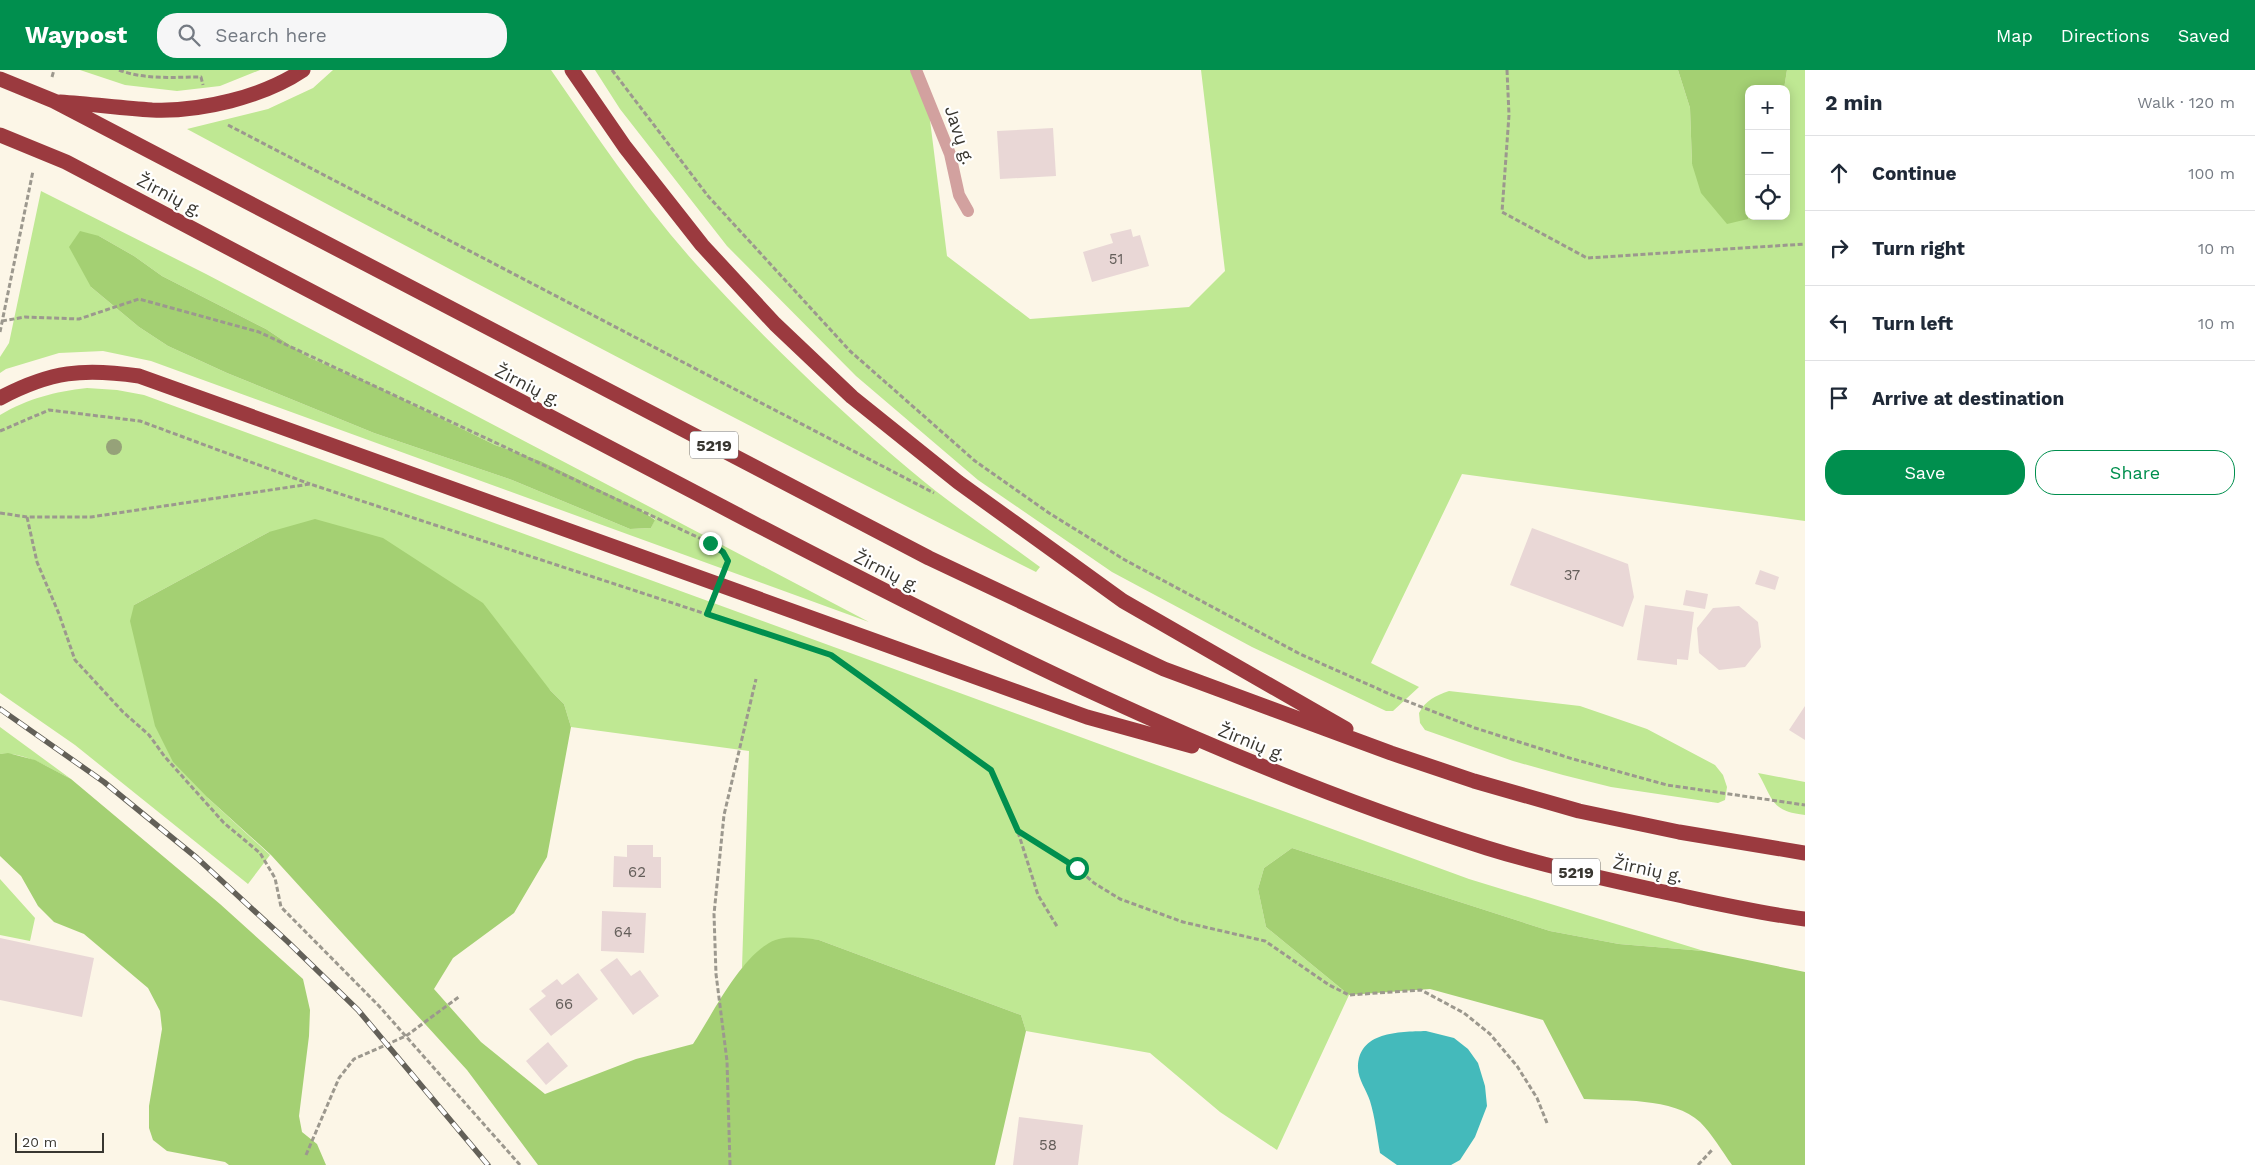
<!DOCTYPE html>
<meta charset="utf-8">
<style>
body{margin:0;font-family:"Work Sans",sans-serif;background:#f6f6f7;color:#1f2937}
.controls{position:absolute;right:15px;top:15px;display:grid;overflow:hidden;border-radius:10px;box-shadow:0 2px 12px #0003}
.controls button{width:45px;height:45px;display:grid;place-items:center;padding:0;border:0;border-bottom:1px solid #e0e1e3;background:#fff;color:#1f2937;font:25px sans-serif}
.scale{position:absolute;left:15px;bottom:12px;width:89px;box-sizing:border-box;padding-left:5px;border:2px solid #383630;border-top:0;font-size:14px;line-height:18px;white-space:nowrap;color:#383630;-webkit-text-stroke:4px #fff;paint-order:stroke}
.stop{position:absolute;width:15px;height:15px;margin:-11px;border:4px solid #008f4e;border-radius:50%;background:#fff}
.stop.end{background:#008f4e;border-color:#fff;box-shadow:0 1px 5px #0008}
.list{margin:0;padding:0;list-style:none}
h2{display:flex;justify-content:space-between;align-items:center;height:65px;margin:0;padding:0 20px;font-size:21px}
h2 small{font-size:16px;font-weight:400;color:#747a83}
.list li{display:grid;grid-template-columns:32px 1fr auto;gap:15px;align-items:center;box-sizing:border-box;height:75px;padding:0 20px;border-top:1px solid #e0e1e3}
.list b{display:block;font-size:19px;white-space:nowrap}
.list em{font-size:16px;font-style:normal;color:#747a83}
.actions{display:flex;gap:10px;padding:15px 20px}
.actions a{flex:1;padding:11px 0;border:1px solid #008f4e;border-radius:20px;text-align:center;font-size:18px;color:#008f4e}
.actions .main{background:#008f4e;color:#fff}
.icon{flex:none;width:28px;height:28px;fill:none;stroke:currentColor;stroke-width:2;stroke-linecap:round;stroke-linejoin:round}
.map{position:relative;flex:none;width:1805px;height:1095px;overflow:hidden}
header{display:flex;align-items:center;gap:30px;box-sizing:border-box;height:70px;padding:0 25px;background:#008f4e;color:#fff}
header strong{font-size:24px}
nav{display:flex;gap:28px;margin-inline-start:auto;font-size:18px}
.search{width:350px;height:45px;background:#f6f6f7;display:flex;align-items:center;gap:12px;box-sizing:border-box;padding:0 18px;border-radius:20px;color:#747a83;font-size:19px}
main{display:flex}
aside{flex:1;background:#fff}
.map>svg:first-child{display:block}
.green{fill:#bfe893;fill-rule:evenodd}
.forest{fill:#a4d073}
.water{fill:#44babb}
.building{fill:#e9d7d6}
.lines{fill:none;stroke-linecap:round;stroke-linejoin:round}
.path{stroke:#9c988e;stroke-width:3;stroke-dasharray:5 2.5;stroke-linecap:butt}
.minor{stroke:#d2a19f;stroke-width:12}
.highway{stroke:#9b3a3f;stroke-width:15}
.rail-casing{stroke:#636058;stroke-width:5.5}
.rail{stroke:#fff;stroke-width:4;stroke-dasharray:11;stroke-linecap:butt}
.tree{fill:#96a279}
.route{stroke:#008f4e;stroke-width:6}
.labels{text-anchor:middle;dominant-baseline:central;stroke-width:4.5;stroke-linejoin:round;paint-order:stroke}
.number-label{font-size:15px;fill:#645e5a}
.shield{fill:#fff;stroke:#74726e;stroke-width:1}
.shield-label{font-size:16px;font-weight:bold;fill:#383630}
.street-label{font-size:18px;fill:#383630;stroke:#fff}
</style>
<header>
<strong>Waypost</strong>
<div class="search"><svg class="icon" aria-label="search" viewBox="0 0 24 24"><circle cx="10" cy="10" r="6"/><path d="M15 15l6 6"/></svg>Search here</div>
<nav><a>Map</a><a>Directions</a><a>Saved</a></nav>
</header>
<main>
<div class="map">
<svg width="1805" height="1095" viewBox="0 0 1805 1095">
<rect width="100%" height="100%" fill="#fcf6e7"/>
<path class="green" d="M80 0H260L220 16 177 21 125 15Z
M333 0H551C596 65 642 134 695 193 762 267 834 336 910 400 951 435 997 465 1040 497L1036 502C751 358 468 210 187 59L268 39 313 18Z
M595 0H910L929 42 947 186 1030 249 1189 237 1225 201 1201 0H1678L1690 38 1692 94 1747 149 1749 146H1786V19H1784L1787 0H1805V451L1462 404 1371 593 1419 617 1393 641H1386L1252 577 1112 502 978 410 856 306 727 176 620 39Z
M41 121 206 204 869 552 151 291 103 281 59 283 6 299 0 303V287L9 273ZM99 166 134 186 162 206 266 259 308 287 369 313 495 375 541 391 638 438 655 449 651 458 630 459 512 410 374 363 227 303 168 276 139 257 91 217Z
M87 318 117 320 144 325 1469 809 1704 881 1619 874 1550 861 1292 778 1264 798 1258 819 1266 857 1349 925 1277 1080 1220 1042 1150 983 1026 961 1021 945 819 870C777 865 772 869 742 898L749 681 571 657 564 634 550 620 269 462 134 535 208 728 270 785 248 814 75 675 0 623V345C29 328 54 322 87 318Z
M1449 621 1580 636 1647 659 1715 695 1723 705 1727 717 1725 730 1718 733 1611 717 1563 705 1513 691 1425 660 1420 653 1419 643C1426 630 1435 626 1449 621Z
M0 657 71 709C49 698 26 682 0 684Z
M1758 703 1805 712V745C1771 741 1774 731 1758 703Z
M0 809 35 848 30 871 0 865Z"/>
<path class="forest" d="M1678 0H1787L1784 19H1749L1748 149 1727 154 1701 123 1692 94 1690 38Z
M80 161 99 166 134 186 162 206 266 259 308 287 369 313 495 375 541 391 638 438 655 450 651 458 630 459 512 410 374 363 227 303 168 276 139 257 91 217 69 177Z
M315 449 383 468 483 533 550 620 564 634 571 657 547 787 514 843 453 888 434 919 481 972 545 1024 636 989 693 974C712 945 737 894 766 875 781 864 803 868 819 870L1021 945 1026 961 995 1095H538L467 1000 271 785 208 728 173 692 155 656 130 551 134 535 269 462Z
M8 683 35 690 71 709 220 834 303 909 310 940 309 966 299 1046 302 1062 317 1074 326 1095H229L225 1092 167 1081 153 1070 149 1058V1036L162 959 160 941 148 918 84 864 54 852 38 836 21 806 0 786V684Z
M1292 778 1550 861 1619 874 1704 881 1805 902V1095H1732C1722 1081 1712 1064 1700 1052 1674 1027 1617 1031 1584 1029L1543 950 1430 919 1349 925 1266 857 1258 819 1264 798Z"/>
<path class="water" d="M1426 961 1454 968 1468 979 1478 993 1485 1016 1487 1036 1475 1067 1460 1090 1451 1095H1397L1380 1083C1377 1066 1375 1047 1370 1031 1367 1021 1358 1009 1358 998 1358 961 1399 962 1426 961Z"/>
<path class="building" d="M1053 58 1056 106 1000 109 997 61Z
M1131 159 1133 167 1140 165 1149 196 1092 212 1083 182 1113 173 1110 164Z
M1532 458 1628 494 1634 527 1623 557 1510 515Z
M1760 500 1779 507 1775 520 1755 514Z
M1686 520 1708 524 1705 539 1683 535Z
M1645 535 1694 542 1688 590 1677 589V595L1637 590Z
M1739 536 1758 552 1761 577 1745 597 1719 600 1699 583 1697 558 1713 538Z
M1805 636V670L1789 660Z
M627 775H653V787H661V818L613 817 614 786 627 787Z
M602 841 646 843 644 883 601 881Z
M0 868 94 888 82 947 0 930Z
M617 888 631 906 640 900 659 926 633 945 600 900Z
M578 903 598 929 551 966 529 939 546 926 541 921 557 909 562 915Z
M548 972 568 996 546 1015 526 991Z
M1019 1047 1083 1055 1078 1095H1013Z"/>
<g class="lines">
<path class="path" d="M119 0C145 10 174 7 201 7L203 15
M612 0 708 126 850 281 975 391 1049 443 1125 490 1300 584 1394 626 1475 658 1573 689 1667 715 1805 735
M1507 0 1509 45 1502 142 1587 188 1805 174
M52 7 54 0
M228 55 934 423
M2 251 25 247 79 249 139 229 259 262 710 473 723 482 728 491 727 494
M0 262 33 101
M0 361 49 340 140 351 310 414
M0 443 27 447H91L310 414 831 585 991 700 1018 761 1077 798 1094 813 1120 829 1183 852 1265 871 1329 915 1349 925 1421 920 1464 943 1490 964 1517 996 1537 1028 1547 1053
M27 447 37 492 59 544 75 590 123 642 149 665 165 687 224 753 260 783 275 808 281 837 379 936 520 1095
M1018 762 1038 825 1058 858
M306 1085 339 1008 354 989 406 966 460 926
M730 1095 727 991 716 904 714 844 724 745 756 609
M1698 1095 1712 1080"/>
<path class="minor" d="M916 0 950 84 959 125 968 141"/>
<path class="highway" d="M572 0 625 77 702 175 775 254 852 327 958 412 1123 531 1346 659
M0 9 54 31 929 488 1164 599 1391 683 1474 711 1579 741 1679 762 1805 783
M60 32C91 34 121 38 152 40 200 42 263 27 303 0
M0 65 66 92C289 210 512 327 736 444 979 571 1224 695 1487 778 1545 796 1605 809 1664 822 1711 832 1757 843 1805 849
M0 328C51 301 83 298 139 306L1087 647 1192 676"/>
<defs>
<path id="rail" d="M0 639 104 712 197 788 288 872 358 940 488 1095"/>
</defs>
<use href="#rail" class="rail-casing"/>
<use href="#rail" class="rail"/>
</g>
<circle class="tree" cx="114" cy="377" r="8"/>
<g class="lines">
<path class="route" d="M710 473 723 482 728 491 707 544 831 585 991 700 1018 761 1077 798"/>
</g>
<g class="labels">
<g class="number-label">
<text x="1116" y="189">51</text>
<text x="1572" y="505">37</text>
<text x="637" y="802">62</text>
<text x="623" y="862">64</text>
<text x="564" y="934">66</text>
<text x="1048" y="1075">58</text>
</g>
<g class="shield">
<rect x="690" y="361.5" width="48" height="27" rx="4"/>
<rect x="1552" y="788.5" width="48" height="27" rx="4"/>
</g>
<g class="shield-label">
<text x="714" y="375">5219</text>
<text x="1576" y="802">5219</text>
</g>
<g class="street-label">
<text transform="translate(960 65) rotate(72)">Javų g.</text>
<text transform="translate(170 125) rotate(28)">Žirnių g.</text>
<text transform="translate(528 315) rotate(27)">Žirnių g.</text>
<text transform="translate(887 501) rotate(27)">Žirnių g.</text>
<text transform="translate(1252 672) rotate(22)">Žirnių g.</text>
<text transform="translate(1648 799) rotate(12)">Žirnių g.</text>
</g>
</g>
</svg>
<div class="controls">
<button>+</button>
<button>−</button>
<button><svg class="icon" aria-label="locate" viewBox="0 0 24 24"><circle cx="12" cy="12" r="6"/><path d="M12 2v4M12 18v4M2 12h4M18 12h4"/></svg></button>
</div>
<div class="scale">20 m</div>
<div class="stop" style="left:1077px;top:798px"></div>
<div class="stop end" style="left:710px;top:473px"></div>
</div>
<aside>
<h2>2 min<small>Walk · 120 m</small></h2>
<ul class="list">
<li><svg class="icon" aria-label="ahead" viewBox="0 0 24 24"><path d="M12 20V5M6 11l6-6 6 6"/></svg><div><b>Continue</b></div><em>100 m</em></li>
<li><svg class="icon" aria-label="right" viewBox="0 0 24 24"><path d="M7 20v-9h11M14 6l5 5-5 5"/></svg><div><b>Turn right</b></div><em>10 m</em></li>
<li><svg class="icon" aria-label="left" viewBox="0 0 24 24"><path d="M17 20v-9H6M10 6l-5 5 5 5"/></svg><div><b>Turn left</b></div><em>10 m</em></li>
<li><svg class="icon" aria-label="arrive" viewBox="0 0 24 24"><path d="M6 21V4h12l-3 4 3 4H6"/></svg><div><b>Arrive at destination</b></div></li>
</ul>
<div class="actions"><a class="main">Save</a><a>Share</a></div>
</aside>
</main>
